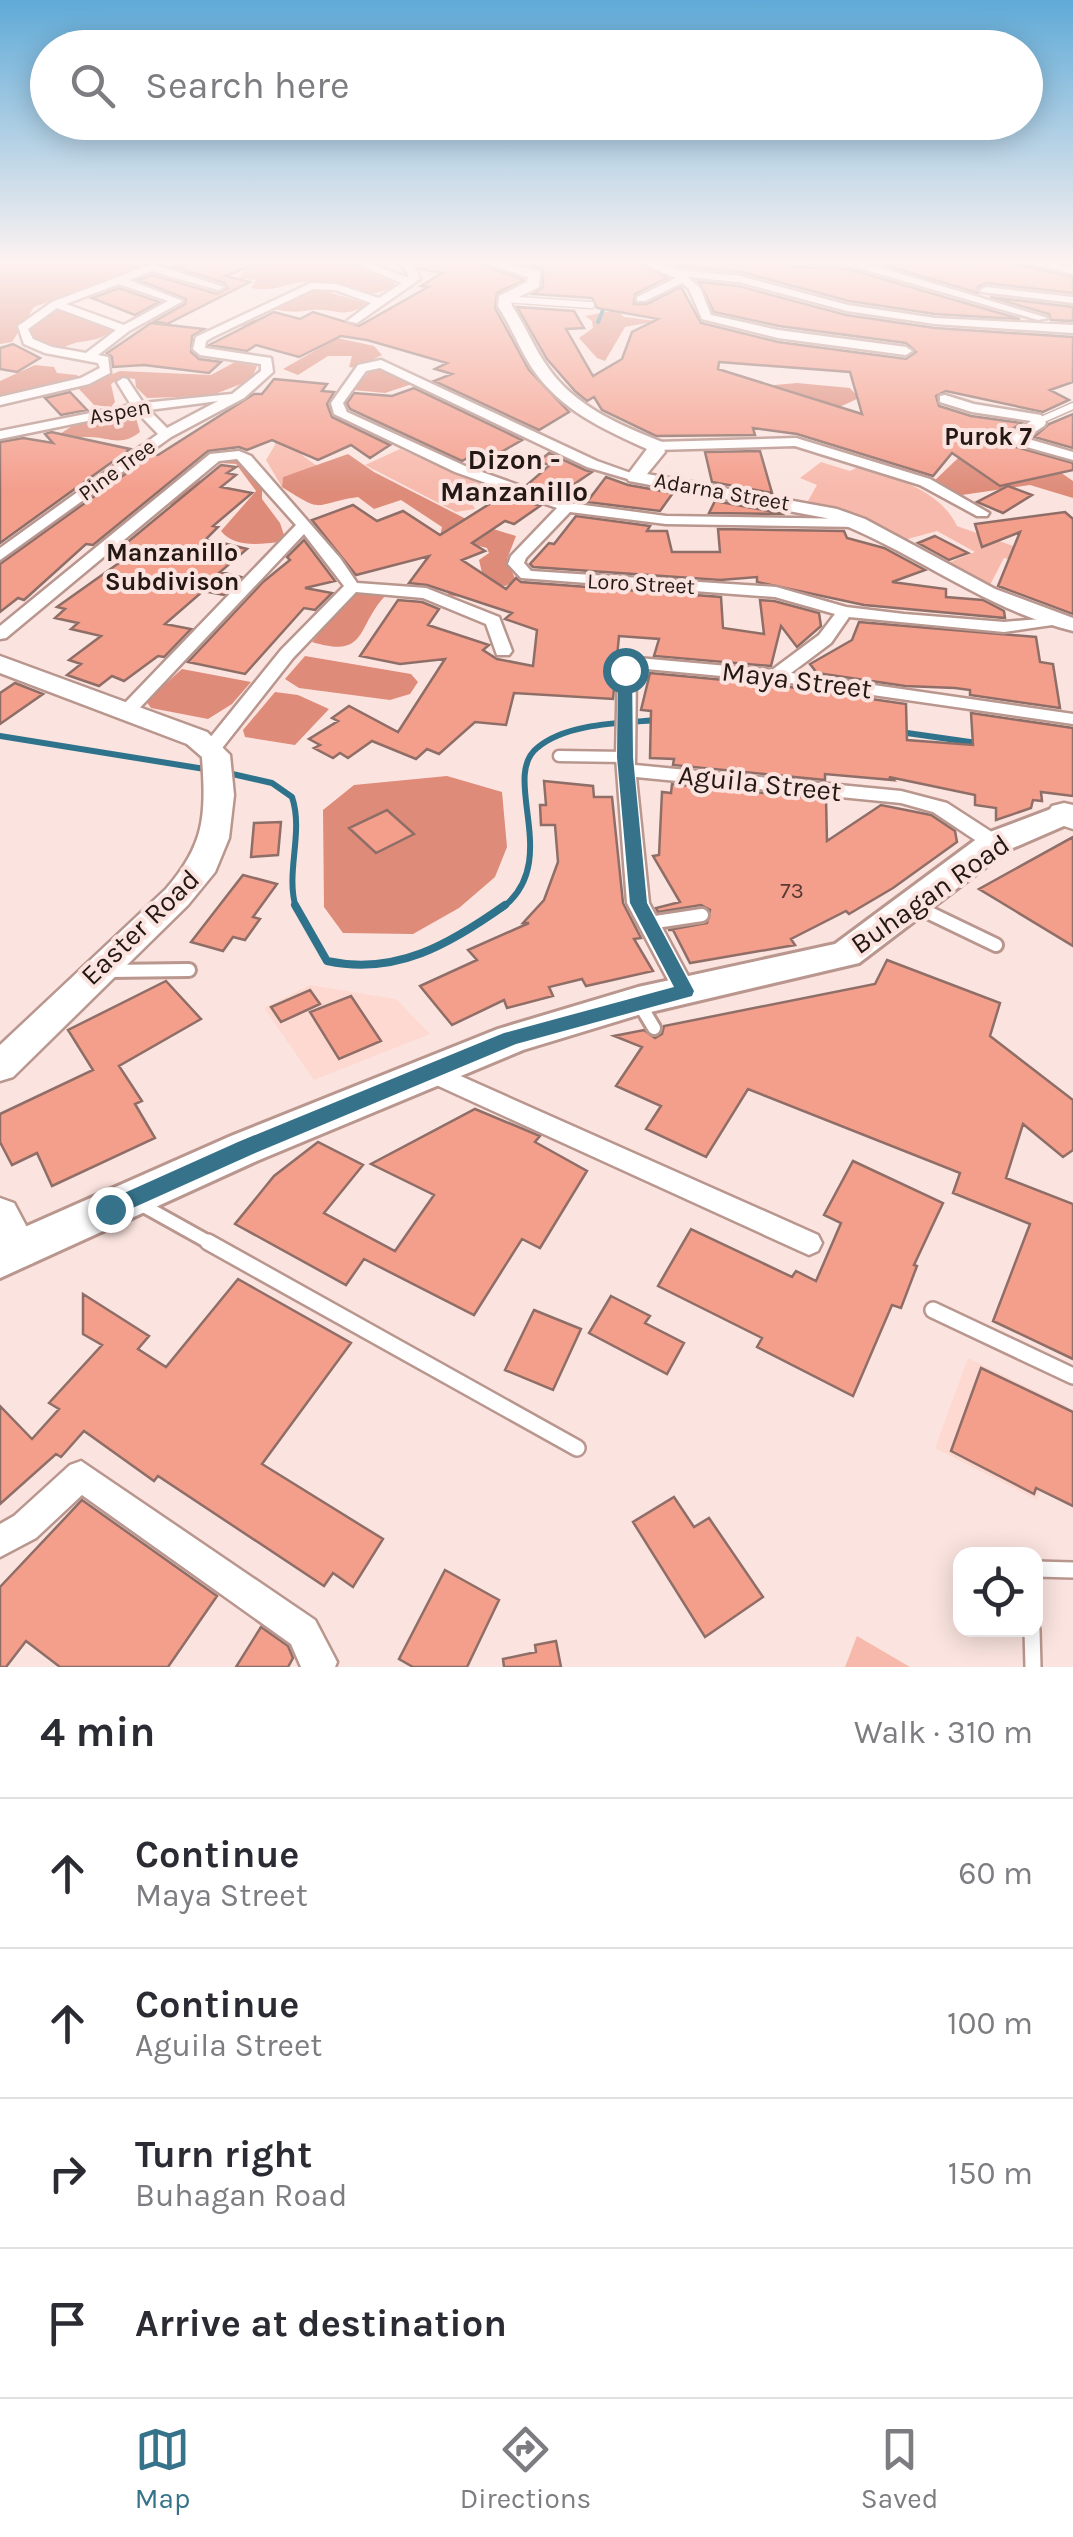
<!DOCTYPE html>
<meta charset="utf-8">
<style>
body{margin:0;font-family:Karla,sans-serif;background:#f7f7f7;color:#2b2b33}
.controls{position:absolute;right:30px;bottom:30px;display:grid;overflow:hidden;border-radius:20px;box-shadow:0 5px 25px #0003}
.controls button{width:90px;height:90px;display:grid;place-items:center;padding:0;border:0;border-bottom:2px solid #e1e1e2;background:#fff;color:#2b2b33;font:50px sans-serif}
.stop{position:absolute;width:30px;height:30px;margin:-22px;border:8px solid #36738a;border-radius:50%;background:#fff}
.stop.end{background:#36738a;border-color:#fff;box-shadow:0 2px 10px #0008}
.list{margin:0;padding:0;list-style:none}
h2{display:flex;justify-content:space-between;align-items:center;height:130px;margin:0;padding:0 40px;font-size:42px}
h2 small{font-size:32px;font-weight:400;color:#7c7c81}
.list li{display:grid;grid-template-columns:65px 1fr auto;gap:30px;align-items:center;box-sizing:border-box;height:150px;padding:0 40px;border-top:2px solid #e1e1e2}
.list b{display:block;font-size:38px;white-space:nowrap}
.list p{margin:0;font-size:32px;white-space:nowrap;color:#7c7c81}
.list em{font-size:32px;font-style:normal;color:#7c7c81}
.icon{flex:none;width:55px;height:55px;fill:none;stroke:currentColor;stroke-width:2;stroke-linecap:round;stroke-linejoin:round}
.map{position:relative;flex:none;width:1073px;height:1667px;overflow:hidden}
.search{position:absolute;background:#fff;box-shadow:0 5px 25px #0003;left:30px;right:30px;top:30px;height:110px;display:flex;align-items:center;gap:25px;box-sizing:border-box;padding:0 35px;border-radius:55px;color:#7c7c81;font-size:38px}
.sheet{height:730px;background:#fff}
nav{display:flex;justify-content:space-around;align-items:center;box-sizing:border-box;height:140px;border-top:2px solid #e1e1e2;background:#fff;font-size:28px;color:#7c7c81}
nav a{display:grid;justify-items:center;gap:5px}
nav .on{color:#36738a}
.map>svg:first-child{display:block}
.built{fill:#fed9d1}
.green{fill:#f7b9ab}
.forest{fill:#de8b79}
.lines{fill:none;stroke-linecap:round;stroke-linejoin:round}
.stream-far2{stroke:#2e738b;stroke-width:4}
.stream-far1{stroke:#2e738b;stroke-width:6}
.stream{stroke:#2e738b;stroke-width:8}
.building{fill:#f49e8c;stroke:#8f6e67;stroke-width:2.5;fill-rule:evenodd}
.service-far3-casing{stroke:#b9968e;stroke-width:9}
.service-far2-casing{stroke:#b9968e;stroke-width:15}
.service-far1-casing{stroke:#b9968e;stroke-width:18}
.service-casing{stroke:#b9968e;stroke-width:20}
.minor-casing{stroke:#b9968e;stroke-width:5}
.tertiary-casing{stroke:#b9968e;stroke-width:5}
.secondary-casing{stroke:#b9968e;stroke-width:5}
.primary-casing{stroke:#b9968e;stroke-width:6}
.trunk-casing{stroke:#b9968e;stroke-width:5}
.service-far3{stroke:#fff;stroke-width:6}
.service-far2{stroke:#fff;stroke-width:10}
.service-far1{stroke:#fff;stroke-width:12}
.service{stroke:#fff;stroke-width:15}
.minor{fill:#fff;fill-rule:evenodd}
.tertiary{fill:#fff;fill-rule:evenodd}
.secondary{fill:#fff;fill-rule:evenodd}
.primary{fill:#fff;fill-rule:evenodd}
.trunk{fill:#fff;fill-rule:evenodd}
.route{fill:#36738a}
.labels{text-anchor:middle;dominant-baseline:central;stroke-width:8;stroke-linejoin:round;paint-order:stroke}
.far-street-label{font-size:22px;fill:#241815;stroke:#fbe4df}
.number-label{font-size:22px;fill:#583a33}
.far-neighbourhood-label{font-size:25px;font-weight:bold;fill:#241815;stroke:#fbe4df}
.far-quarter-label{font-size:28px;font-weight:bold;fill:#241815;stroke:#fbe4df}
.street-label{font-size:28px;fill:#241815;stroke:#fbe4df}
</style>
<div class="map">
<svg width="1073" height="1667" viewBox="0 0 1073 1667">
<rect width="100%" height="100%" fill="#fbe4df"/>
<path class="built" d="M310 985 396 999 430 1034 314 1080 264 1008Z
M968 1358 1067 1406 1037 1500 935 1448Z"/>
<path class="green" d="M325 409 339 421 302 455 317 466 283 477 282 487 266 460 275 445V429Z
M400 449 489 488 490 492 471 502 475 509 456 512 365 465Z
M821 462 850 471 858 467C894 477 940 490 957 526L1038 555 1046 569 1004 558 990 585 945 564 975 552 937 531 904 540 861 517 808 501 817 485 800 478Z
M857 1636 910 1667H845Z"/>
<path class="forest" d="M0 260H142L151 265 34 307 12 342 0 344Z
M210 260H337L395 283 394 287C362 303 348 282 316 281 292 281 275 293 251 288L256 280 239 278 250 265Z
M315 288 368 304C342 320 337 308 312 310 296 312 288 313 271 308Z
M58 309 115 328C92 348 80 335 59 351L30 341 26 330 40 315Z
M617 310 624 317 657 321 625 327 605 361 597 358 579 338 593 328 592 321 585 316Z
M250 319 374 346 382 355 355 368 349 367 352 356H328L298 375 283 369 323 346 237 325Z
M235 362 257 366 251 380 210 396 147 398 136 387 135 379 122 377 111 384 115 402 111 407 94 405 78 388 120 371 211 375Z
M35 365 54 367 57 373 77 375 81 380 0 398V381Z
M380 368 405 377 412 384 385 393 354 390 371 369Z
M797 383 850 388 859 398 820 416 763 386Z
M126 416 136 418 140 432C120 448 108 436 86 437 73 437 67 441 54 438L75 424Z
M977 440 1059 457 1044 461 1073 481V498L1030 485 962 495 933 482Z
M348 454 374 472 474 523 516 536 507 559 516 581 505 586 483 582 461 597 445 595 483 577 479 560 489 553 487 548 440 536 442 527 401 500 374 509 358 497C311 504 326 515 282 487L283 477Z
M225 459H240L262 486V499L280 523 284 535 279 542C260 544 234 548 221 531L256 491 236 464 221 463 210 467 199 478 201 483 171 505 165 503 208 466Z
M374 592 385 596C356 627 368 659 312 642L353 594Z
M305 656 411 674 418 682 410 694 390 700 299 688 285 679Z
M182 669 251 682 232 704 208 719 151 708 146 701Z
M275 692 298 695 329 709 295 745 245 737 243 730Z
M447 776 502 792 507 847 495 877 459 908 413 934 343 933 324 907 323 810 354 785Z"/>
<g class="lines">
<path class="stream-far2" d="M598 322 605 305"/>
<path class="stream-far1" d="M900 732 977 743
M0 736 211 770
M228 773 272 783 292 797C304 833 285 872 296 908
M502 908C563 862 500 778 537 748 566 723 621 723 658 720"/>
<path class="stream" d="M295 905 327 961C396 976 450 944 505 905"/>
</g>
<path class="building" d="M194 260 262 262 225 276 250 282 167 324 155 321 185 304 186 299 139 280 152 275 217 294 228 288 225 283 174 267Z
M418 260H470L524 280 497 293 495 308 529 370 569 412 539 430 434 381 452 374 435 369 447 363 367 340 341 336 299 357 256 345 247 351 209 345 274 312 300 319 313 312 359 326 428 287 421 286 442 273 420 269Z
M510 260H632L667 278 635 294 634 304H647L681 287 701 323 778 342 906 359 916 352 906 343 779 326 714 312 699 282 738 286 846 315 935 328 1073 337V382L1050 390 1069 400 1043 412 946 391 936 396 939 406 971 416 1021 423 1007 433 1006 444 1073 463V470L1000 486 952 453 933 476 797 434 753 428 755 435 656 436 602 410 594 397 587 401 575 391 547 359 517 307 574 311 584 328 566 329 593 376 622 359 632 332 658 319 597 308 592 298 533 294 543 287V270ZM719 362 850 372 862 414 718 369Z
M662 260H786L795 267 848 269 1020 319 935 314 849 301 741 272 680 266Z
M868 260H949L964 264 967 260H999L1073 277V293L986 283 978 287V293Z
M119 288 159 302 135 315 92 298Z
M990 297 1073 307V321L1051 320 1049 314Z
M151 323 204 329 192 336 191 352 199 359 221 362 209 373 144 365 113 367 112 357 107 353Z
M13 344 40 358 17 372 0 369V348Z
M274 379 327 384 322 391 334 392 327 404 332 417 390 445 370 458 351 445 318 460 272 440 247 450 239 447 208 451 93 545 86 544 24 600 18 598 0 612V564L153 454 158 455 254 394H262Z
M414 388 522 440 484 462 469 457 462 461 350 409 347 403 354 393 392 396Z
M70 392 87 410 61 415 45 398Z
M1073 414V448L1034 437 1049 424Z
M51 432 130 449 0 543V442L23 438 53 443 45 434Z
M760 451 772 493 712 482 705 452Z
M549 453 585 470 592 472 558 495 528 484 550 465 538 462Z
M221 465 236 467 227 473 236 475 221 487 252 493 213 526 218 527 206 539 247 549 220 572 241 577 224 595 203 591 165 624 191 629 164 657 158 656 124 681 112 676 99 686 67 675 81 664 69 660 101 636 71 629 78 623 55 618 65 609 57 607 133 553 118 550Z
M606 477 628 485 673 493 660 511 587 502Z
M1008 486 1032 495 1003 513 977 502Z
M514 497 540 506 514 524 505 521 472 543 485 551 462 560 506 589 516 578 521 582 721 597 723 628 764 634 760 600 774 601 819 613 821 626 797 647 781 626 771 666 654 656 659 639 619 636 613 699 514 693 506 725 475 722 439 754 427 749 416 759 372 741 348 758 340 753 333 758 314 748 320 745 309 739 338 721 332 718 349 706 398 732 445 659 400 664 360 656 398 600 422 602 439 609 428 625 489 645 483 650 497 659 533 666 537 630 505 619 512 613 427 585 409 583 429 556 356 575 312 520 353 505 377 521 403 511 440 535 499 498 508 502Z
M715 501 785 514 709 513Z
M1065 512 1073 519V614L998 586 1020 532 982 547 975 524Z
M576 516 650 526 647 531H667L672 552H720L718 529 844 531 847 538 884 548 925 570 892 582 946 589V597L983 600 1004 611 1005 618 864 605 757 582V577L720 580 533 567 530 564 549 543 554 544Z
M935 536 968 553 949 560 918 543Z
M304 540 335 581 305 588 332 593 315 610 304 608 245 674 188 662 263 582 290 560 287 557Z
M859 622 1036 637 1040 662 1053 664 1060 708 970 695V690L955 688 905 686 817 673 810 664 852 640Z
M650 673 776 685 906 704 907 740 973 745 971 713 1073 728V796L1041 792 1042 801 1033 800 1031 808 996 820V808L975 805V795L889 777 893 780 825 774V780L673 765 674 759 650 758 651 711 641 710Z
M15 683 43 694 0 724V693Z
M544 781 593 786 594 797H612L623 903 641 938 634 939 653 971 586 986 582 979 549 987 553 996 507 1008 504 1000 452 1025 420 986 477 960 468 950 529 923H523L544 900 558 862 555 825H541L540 805H546Z
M672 784 826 799 827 841 881 805 931 815 955 831 957 842 893 888 849 914 846 911 791 939 795 945 690 963 673 930H668L707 923 710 910 701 905 658 912 656 908 680 902 653 856 659 855 662 792 671 793Z
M387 810 414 834 376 853 349 828Z
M281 822 278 855 251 857 254 823Z
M1073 837V946L979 889Z
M243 875 277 884 253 917 260 919 245 940 233 937 223 951 191 942Z
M887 960 1000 1003 990 1036 1073 1100V1150L1063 1157 1023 1124 1006 1178 1073 1204V1359L993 1321 1030 1224 953 1193 960 1173 748 1089 706 1157 646 1129 661 1106 616 1086 642 1047 614 1036 644 1030 655 1038 662 1034 664 1026 875 984Z
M166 981 201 1019 119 1066 142 1101 135 1104 155 1138 52 1186 37 1153 12 1165 0 1142V1114L93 1070 68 1030Z
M310 990 320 1004 281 1022 271 1007Z
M351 996 381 1041 339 1059 310 1012Z
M475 1109 540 1136 535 1142 587 1171 540 1248 522 1239 474 1315 364 1259 346 1285 235 1224 274 1176 318 1142 363 1165 324 1213 395 1251 434 1195 371 1164Z
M853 1161 943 1203 914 1265 917 1266 901 1308 892 1305 853 1396 757 1347 762 1338 658 1286 691 1229 792 1277 796 1271 816 1281 841 1223 824 1215Z
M238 1279 351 1343 262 1464 383 1539 353 1587 333 1573 324 1586 158 1476 154 1481 84 1431 61 1457 56 1454 0 1504V1406L32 1439 59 1409 49 1403 102 1345 83 1334V1294L149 1336 138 1349 166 1367Z
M611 1296 650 1316 645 1323 684 1343 667 1374 589 1333Z
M534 1310 581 1329 553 1390 505 1370Z
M981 1368 1073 1412V1506L1036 1488 1034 1494 951 1451Z
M674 1497 694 1527 709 1518 763 1597 705 1637 633 1522Z
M82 1500 217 1596 168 1667H60L26 1641 6 1667H0V1587Z
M445 1570 499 1600 467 1667H413L399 1659Z
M261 1627 288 1646 293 1658 288 1667H236Z
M556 1641 561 1667H504L503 1659 536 1652 535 1645Z"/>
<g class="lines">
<defs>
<path id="service-far3" d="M504 299 591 305
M1039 421 1073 406"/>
<path id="service-far2" d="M559 756 625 757"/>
<path id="service-far1" d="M917 907 996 945
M649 923 702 915
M108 971 189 970
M639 1003 654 1028
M142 1205 212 1244"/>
<path id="service" d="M208 1242 577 1448
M933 1310 1073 1376
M1036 1569 1073 1570
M1032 1630 1033 1667"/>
<path id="minor" d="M346 260H361L409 278 405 268 393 260C410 260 414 263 420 279L357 323 347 321 371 303 335 290 313 289 213 337 206 341 205 348 271 358 273 372 244 398 171 437 0 560V548L158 434 136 411 0 439V431L131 405 117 382 123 378 127 379 143 403 232 394 261 371V364L200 355 193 349 196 337 311 283 336 284 379 298 402 283ZM218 401 167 428 149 410Z
M635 260H650L679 270 740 276 848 305 935 318 1073 325V333L935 324 847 311 739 282 688 277 700 288 711 315 778 330 906 347 912 351 906 355 778 338 702 319 689 289 682 283 645 301H637V297L676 278Z
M790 260H855L1048 318 1038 320 849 265 795 263Z
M1015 260H1036L1073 268V274Z
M152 264 224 287 218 290 152 271 129 280 183 301 129 331 98 355 108 357 110 373 89 384 0 405V397L81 378 100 368 98 363 45 353 24 344 18 326 52 302ZM119 284 168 301 124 325 66 304ZM57 308 116 330 86 353 52 347 33 339 28 329Z
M986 287 1073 297V303L982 292 980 290Z
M381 360 597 461 642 477 635 481 587 467 380 368 366 371 343 403 347 412 465 466 569 503 666 516 858 519 865 523 858 527 666 524 570 512 526 558 524 563 531 571 776 587 846 607 904 614 1004 622 1066 617V623L1004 632 849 617 831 643 791 673 1073 714V724L776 681 636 668 635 765 901 791 947 803 1001 838 1004 843 1001 848H987L933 812 901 803 636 777 649 903 696 991 693 997H677L627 903 616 757 618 662 627 657 772 670 819 635 835 614 775 597 521 578 508 564 511 556 557 508 455 472 334 414 331 403 358 365Z
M945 395 974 404 1041 415 1046 423 1044 426 1025 438 1073 452V460L1009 442V436L1031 421 972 412 940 402V396Z
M796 438 930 479 989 513 987 516H977L920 485 795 446 656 450 649 446 656 442Z
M239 451 251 456 340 558 357 583 426 588 499 617 512 651 509 655H497L486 624 423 598 356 592 293 658 219 752H205L203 748 205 744 281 650 344 586 304 534 133 715H121L118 711 121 707 296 525 237 459 219 461 6 638 0 639V626L210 454Z
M429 1062 818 1235 822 1243 818 1251 809 1255 800 1251 421 1078 417 1071 421 1064Z
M81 1461 315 1620 337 1662 335 1667H301L291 1644 82 1495 36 1538 0 1557V1524L14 1516 70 1465Z"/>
<path id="tertiary" d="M474 260H496L540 272 539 287 511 301 512 306C526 326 534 349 549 369 576 407 620 425 662 442L665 452 647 474 837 509 865 519 995 589 1073 618V631C983 609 911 549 826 518L629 481 626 477 647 449C603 429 560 410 532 368 519 348 511 326 498 306L499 296 527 282 528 277Z"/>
<path id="secondary" d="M0 656 207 732 230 755 234 795 229 838 215 872 188 905 13 1077 0 1081V1045L166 889C205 844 206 816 202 757L187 744 0 673Z
M0 1198 14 1203 39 1250 33 1263 19 1268 5 1263 0 1253Z"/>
<path id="primary" d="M1064 804 1073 806V822L1006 851 859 963 638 1015 523 1050 259 1160 0 1278V1238L231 1136 498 1029 638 987 835 944 982 835Z"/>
<path id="trunk" d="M1064 803 1073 805V829L1052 822 1047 814 1052 806Z"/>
</defs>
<use href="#service-far3" class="service-far3-casing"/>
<use href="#service-far2" class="service-far2-casing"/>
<use href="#service-far1" class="service-far1-casing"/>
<use href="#service" class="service-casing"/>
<use href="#minor" class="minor-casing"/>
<use href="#tertiary" class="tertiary-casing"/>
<use href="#secondary" class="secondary-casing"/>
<use href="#primary" class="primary-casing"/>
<use href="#trunk" class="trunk-casing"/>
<use href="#service-far3" class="service-far3"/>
<use href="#service-far2" class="service-far2"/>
<use href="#service-far1" class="service-far1"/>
<use href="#service" class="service"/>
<use href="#minor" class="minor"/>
<use href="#tertiary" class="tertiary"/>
<use href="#secondary" class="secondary"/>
<use href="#primary" class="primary"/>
<use href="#trunk" class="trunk"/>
</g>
<linearGradient id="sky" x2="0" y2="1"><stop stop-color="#5faad7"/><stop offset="0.53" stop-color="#fdf3f1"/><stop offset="1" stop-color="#fdf3f1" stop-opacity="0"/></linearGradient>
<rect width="1073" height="493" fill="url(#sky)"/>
<path class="route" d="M625 665 632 670 633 757 647 903 694 991 692 996 516 1044 253 1154 117 1215H102L99 1209 102 1203 238 1142 504 1033 674 987 630 903 617 757 618 670Z"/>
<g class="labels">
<g class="far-street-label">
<text transform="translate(120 412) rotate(-10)">Aspen</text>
<text transform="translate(117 470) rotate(-36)">Pine Tree</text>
<text transform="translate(722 492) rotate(10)">Adarna Street</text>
<text transform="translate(641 584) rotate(3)">Loro Street</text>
</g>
<g class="number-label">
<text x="792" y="891">73</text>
</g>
<g class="far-neighbourhood-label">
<text x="988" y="436">Purok 7</text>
<text x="172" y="552">Manzanillo<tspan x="172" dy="29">Subdivison</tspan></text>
</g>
<g class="far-quarter-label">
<text x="514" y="459">Dizon -<tspan x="514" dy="32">Manzanillo</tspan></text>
</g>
<g class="street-label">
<text transform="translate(797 680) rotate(7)">Maya Street</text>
<text transform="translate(760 783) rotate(6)">Aguila Street</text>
<text transform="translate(930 894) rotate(-35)">Buhagan Road</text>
<text transform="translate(140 927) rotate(-44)">Easter Road</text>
</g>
</g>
</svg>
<div class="controls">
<button><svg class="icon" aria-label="locate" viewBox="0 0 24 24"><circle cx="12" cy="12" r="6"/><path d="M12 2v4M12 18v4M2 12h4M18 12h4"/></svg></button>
</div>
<div class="stop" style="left:625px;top:670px"></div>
<div class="stop end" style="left:110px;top:1209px"></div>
<div class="search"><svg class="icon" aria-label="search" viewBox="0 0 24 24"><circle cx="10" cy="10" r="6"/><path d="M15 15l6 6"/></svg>Search here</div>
</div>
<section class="sheet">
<h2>4 min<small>Walk · 310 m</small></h2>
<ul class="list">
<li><svg class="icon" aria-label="ahead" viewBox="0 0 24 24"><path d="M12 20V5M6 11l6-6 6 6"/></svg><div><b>Continue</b><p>Maya Street</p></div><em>60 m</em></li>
<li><svg class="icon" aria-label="ahead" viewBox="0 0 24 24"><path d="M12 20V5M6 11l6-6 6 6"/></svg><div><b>Continue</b><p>Aguila Street</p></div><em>100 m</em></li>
<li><svg class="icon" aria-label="right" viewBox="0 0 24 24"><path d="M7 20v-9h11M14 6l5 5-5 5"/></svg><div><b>Turn right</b><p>Buhagan Road</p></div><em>150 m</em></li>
<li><svg class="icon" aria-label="arrive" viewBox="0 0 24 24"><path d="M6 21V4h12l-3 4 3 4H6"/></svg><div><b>Arrive at destination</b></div></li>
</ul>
</section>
<nav>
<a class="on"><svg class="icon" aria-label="map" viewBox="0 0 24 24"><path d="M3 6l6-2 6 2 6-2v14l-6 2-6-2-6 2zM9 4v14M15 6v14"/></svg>Map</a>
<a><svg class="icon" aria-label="directions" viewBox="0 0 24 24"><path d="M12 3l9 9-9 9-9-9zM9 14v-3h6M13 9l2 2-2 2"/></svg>Directions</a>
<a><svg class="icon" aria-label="saved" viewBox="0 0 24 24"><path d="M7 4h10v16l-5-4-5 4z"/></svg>Saved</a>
</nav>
